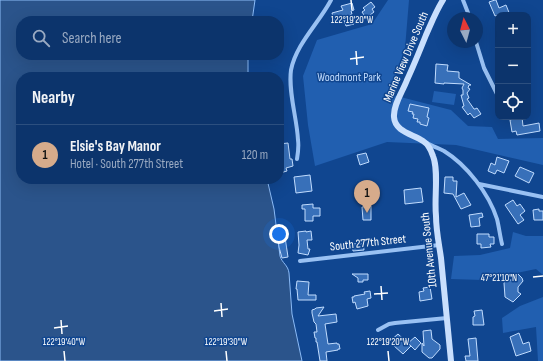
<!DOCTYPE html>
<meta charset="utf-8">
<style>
body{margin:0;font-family:"Sofia Sans Condensed",sans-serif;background:#1a3f74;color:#f1f3f6}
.controls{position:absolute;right:12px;top:12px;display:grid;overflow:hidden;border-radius:8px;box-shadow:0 4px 16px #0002}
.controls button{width:36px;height:36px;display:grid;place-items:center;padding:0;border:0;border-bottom:1px solid #2c4f7f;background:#0c346c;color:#f1f3f6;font:20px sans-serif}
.compass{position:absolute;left:447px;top:12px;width:36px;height:36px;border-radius:50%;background:#0c346c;box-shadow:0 4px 16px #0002;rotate:354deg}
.you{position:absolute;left:279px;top:234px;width:14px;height:14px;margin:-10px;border:3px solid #fff;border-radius:50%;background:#1a73e8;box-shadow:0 0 0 6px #1a73e833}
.badge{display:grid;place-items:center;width:26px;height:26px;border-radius:50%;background:#d6ab8b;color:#111;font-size:13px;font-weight:700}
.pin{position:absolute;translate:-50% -33px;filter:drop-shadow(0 1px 2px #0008)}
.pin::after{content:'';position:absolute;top:21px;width:14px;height:12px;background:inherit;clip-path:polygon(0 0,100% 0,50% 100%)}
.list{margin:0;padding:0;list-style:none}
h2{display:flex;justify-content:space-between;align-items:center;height:52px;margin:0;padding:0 16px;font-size:17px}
h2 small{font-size:13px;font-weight:400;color:#9aaac2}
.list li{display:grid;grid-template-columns:26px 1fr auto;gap:12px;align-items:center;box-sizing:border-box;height:60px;padding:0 16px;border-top:1px solid #2c4f7f}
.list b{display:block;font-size:15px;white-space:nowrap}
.list p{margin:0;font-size:13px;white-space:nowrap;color:#9aaac2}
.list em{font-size:13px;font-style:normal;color:#9aaac2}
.icon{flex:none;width:22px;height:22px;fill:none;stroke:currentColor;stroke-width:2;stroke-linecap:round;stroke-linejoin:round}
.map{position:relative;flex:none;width:543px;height:361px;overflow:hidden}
.search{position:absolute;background:#0c346c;box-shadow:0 4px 16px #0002;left:16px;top:16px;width:268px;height:44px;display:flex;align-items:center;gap:10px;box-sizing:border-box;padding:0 14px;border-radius:16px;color:#9aaac2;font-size:15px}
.panel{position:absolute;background:#0c346c;box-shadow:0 4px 16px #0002;left:16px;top:72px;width:268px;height:112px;border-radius:16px}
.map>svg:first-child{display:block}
.green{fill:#215fb0}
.water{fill:#2b548b;stroke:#8bbbf7}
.building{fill:#3870b9;stroke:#c1dcfe}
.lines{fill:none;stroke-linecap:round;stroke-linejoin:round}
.minor{stroke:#99c1f3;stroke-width:4}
.secondary{stroke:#c9dffd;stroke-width:6}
.ticks{fill:none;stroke:#fff;stroke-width:1.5}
.labels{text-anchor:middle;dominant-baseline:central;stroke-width:3;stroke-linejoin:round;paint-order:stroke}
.street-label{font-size:12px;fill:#fff;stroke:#104690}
.park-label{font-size:12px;fill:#c1dcfe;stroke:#104690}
.ticks-label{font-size:10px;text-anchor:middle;fill:#fff;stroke:#104690;stroke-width:3;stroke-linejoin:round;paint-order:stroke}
</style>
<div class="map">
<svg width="543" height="361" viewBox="0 0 543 361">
<rect width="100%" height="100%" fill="#104690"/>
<path class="green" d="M388 0H409L405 48 389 94 451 110 468 126 492 127 498 139 543 138V165L456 145 387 142 315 166 308 125 303 76 317 40 372 24Z
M434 91 456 94 454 105 432 102Z
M513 232 526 236H543V275L536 269 482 280 451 279 454 256 480 255 510 248Z
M543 297V361H538L536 327 503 333 502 318 520 306Z"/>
<path class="water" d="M0 0H255L252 21H21V55H248V77H21V179H267L274 209 280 256C282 263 288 265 289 273L292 314 302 361H0Z"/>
<path class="building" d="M495 0H496L499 8 506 5 510 15H504L503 13 495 16 489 2Z
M371 2 375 7 372 9 374 12 366 18 362 12 365 10 363 8Z
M352 3 354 10 351 11 352 14 350 15 354 24 346 26 343 17 334 20 332 13 343 10 341 6Z
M436 64 448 65 447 71 459 72V78L471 85H469L468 88 470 89 467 93 469 98 467 99 474 109H475L477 108 481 114 474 118 470 113 468 115 462 107 464 106 461 95H463V90L462 88 464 84 444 83V84L435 83Z
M410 104 429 108 427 117 429 118 427 126 420 124V122H417L418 119 413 118 414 114H412L413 112 408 111Z
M514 117H522L523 126 539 123 540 131 517 135 516 131 512 132 510 120 514 119Z
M288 143 290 159H292L293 166 286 168 287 171 280 173 279 144Z
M366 153 369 162 360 165 357 155Z
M497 157 509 161 504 173 497 170 495 174 488 171 491 163 495 165Z
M520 167 534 173 529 183 515 176Z
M310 175 312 191 296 193 294 177Z
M445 177H453V181H457L456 197 464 193 471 205 461 209 453 194 444 193Z
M421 188 423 202 405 204 404 190Z
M513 200 517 206 520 204 525 211 520 215 524 220 518 224 505 205Z
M313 204V208H320V216H313V221H305V209H302V205Z
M371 206V220H363L362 207Z
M539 209V211H543V220H534L533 210Z
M482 213 483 217 479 218 480 226 471 227 469 215Z
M306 231V232L311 231 312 240H307L308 249H310L308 255 298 253 299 245 298 232Z
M477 234H489V237H494V244H490L491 247 481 248V244H477Z
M285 237 288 257 282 258 279 247 278 240 281 238Z
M363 243 364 250 353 251 352 244Z
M352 274H368V280H363V282H358V278Z
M518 274 522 278 523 281 518 287V292L521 294 513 302 505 297 504 283 506 280H513Z
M297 281 309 282 308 295H316V300H298L297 289H296Z
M430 287 432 299 420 301 419 292 424 291 423 288Z
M370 291 371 298 367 299 368 306 357 309 355 302 353 303 352 297H354V296L365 294 364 292Z
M324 307 318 316 336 314 337 322 325 324 328 344 337 343V344H339L340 349H338V350L326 352 327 361H320L317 342H316V338H315L314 332H317L316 324 314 322 312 313V310L315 309 316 308Z
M482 310 484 325H473V317L475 316 474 311Z
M431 330 432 339 440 345V349L432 358H429L422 352V343L424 346 423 331Z
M519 333 523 344 529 342 531 351 516 356 510 337Z
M398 334 411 346 403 354 393 345 394 343 391 340Z
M415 337 421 343 415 350 408 343Z
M476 338 478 361H466L465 356H470L468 339Z"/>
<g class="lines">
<path class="minor" d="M463 0 470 18
M476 42 484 68 498 96
M427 143C432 146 438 148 444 151 467 165 489 194 497 219 499 227 500 236 502 244
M297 159C298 153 299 147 298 140 297 118 288 92 291 70 296 44 319 23 331 0
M479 184 543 197
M300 261 439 245
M378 330 389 324 395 323 447 318"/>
<path class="secondary" d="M443 0C436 11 431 24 426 35 420 50 414 65 407 80 403 91 393 105 394 117 395 132 413 134 423 141 428 144 431 150 433 156 439 171 434 198 436 216 436 230 439 244 441 258 444 292 448 327 451 361"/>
</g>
<path class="ticks" d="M351 0 352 10M356 51 357 65M350 59 364 57M533 277 543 276M381 286 382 300M374 294 388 293M221 303 222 317M214 311 228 309M61 320 62 334M54 328 68 326M64 351 65 361M226 351 227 361M388 351 389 361"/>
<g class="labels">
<g class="street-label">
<text transform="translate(406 57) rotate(-67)">Marine View Drive South</text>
<text transform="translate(368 243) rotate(-6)">South 277th Street</text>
<text transform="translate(429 250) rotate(-96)">10th Avenue South</text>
</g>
<g class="park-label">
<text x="349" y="77">Woodmont Park</text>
</g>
</g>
<g class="ticks-label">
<text x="352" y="23">122°19'20"W</text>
<text x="499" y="281">47°21'10"N</text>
<text x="64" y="345">122°19'40"W</text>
<text x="226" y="345">122°19'30"W</text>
<text x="388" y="345">122°19'20"W</text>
</g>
</svg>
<div class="controls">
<button>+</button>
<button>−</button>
<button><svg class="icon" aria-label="locate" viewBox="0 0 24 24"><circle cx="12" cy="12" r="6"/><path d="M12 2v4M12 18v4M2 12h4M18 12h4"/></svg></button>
</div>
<svg class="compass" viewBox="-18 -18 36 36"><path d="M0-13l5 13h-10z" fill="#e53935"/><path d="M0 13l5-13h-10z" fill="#9aaac2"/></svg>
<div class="you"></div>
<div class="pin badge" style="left:367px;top:213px">1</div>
<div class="search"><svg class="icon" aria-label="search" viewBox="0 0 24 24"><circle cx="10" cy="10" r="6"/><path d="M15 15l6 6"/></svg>Search here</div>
<section class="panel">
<h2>Nearby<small></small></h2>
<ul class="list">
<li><span class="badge">1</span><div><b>Elsie's Bay Manor</b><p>Hotel · South 277th Street</p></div><em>120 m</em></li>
</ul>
</section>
</div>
